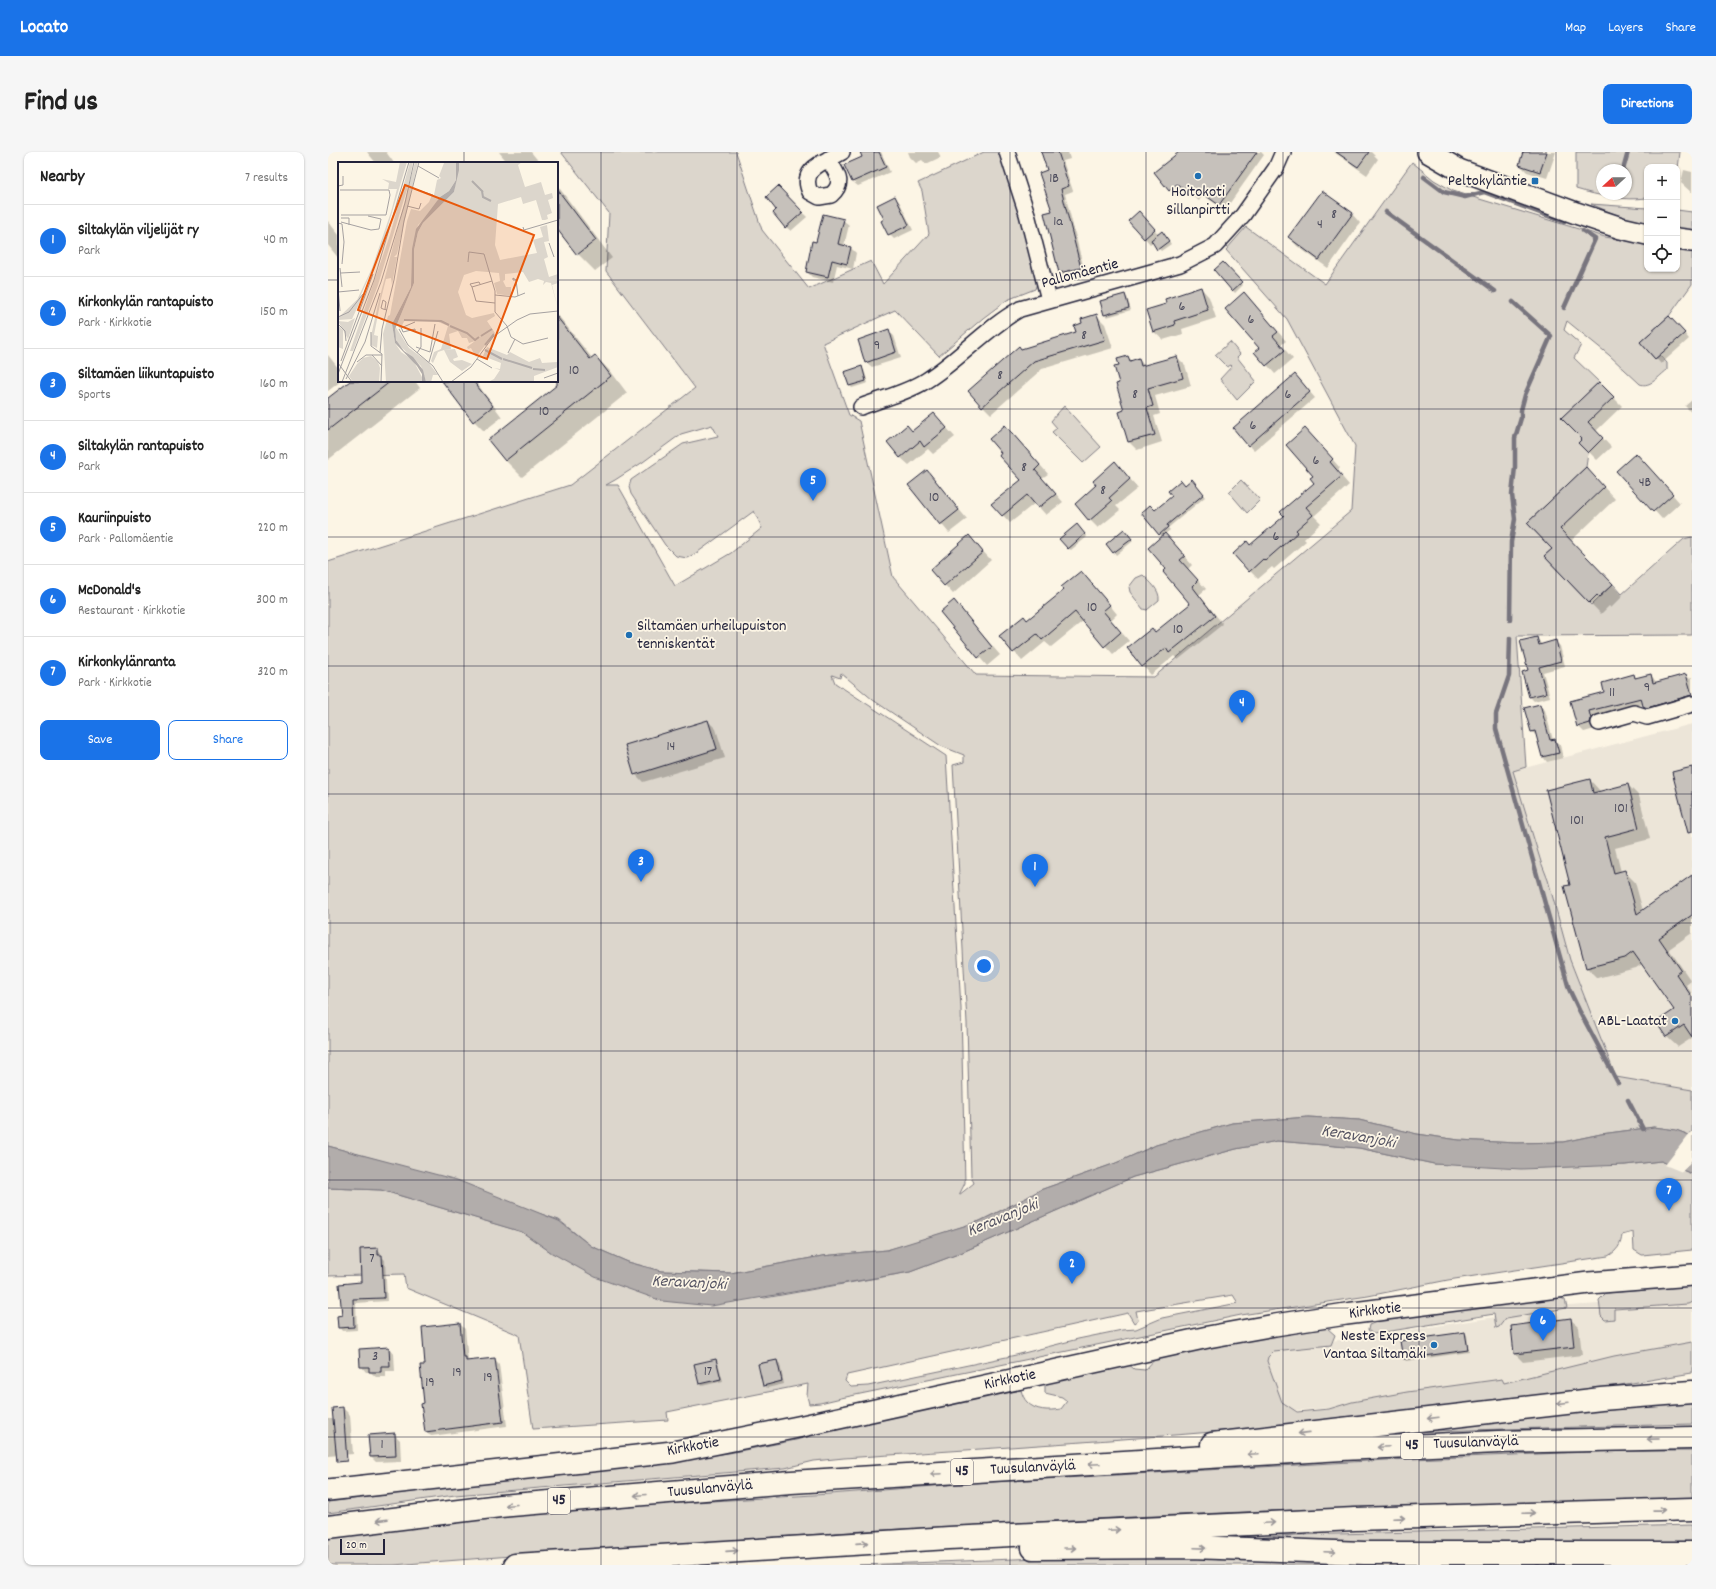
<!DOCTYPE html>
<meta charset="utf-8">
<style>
body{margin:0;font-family:Dekko,sans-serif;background:#f6f6f6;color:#222}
.controls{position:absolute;right:12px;top:12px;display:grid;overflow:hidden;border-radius:8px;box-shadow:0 1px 3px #0004}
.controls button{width:36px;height:36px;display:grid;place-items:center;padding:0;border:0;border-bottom:1px solid #e0e0e0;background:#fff;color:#222;font:20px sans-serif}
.compass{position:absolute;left:1268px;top:12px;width:36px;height:36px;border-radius:50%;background:#fff;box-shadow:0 1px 3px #0004;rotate:249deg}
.scale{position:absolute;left:12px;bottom:10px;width:45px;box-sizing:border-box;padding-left:4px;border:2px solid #22223b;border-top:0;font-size:11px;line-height:14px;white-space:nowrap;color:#22223b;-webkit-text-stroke:3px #fcf5e5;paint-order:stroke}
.you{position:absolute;left:656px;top:814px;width:14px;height:14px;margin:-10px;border:3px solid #fff;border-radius:50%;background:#1a73e8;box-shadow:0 0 0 6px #1a73e833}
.badge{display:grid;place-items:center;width:26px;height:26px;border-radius:50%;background:#1a73e8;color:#fff;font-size:13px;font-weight:700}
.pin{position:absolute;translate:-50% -33px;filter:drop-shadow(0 1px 2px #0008)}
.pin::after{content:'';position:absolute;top:21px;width:14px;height:12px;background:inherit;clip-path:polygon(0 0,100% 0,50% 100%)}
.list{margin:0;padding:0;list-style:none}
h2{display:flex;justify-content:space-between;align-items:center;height:52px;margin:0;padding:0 16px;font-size:17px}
h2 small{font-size:13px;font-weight:400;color:#767676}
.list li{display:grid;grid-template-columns:26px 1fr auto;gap:12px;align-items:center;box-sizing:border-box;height:72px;padding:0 16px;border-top:1px solid #e0e0e0}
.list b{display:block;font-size:15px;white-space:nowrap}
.list p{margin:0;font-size:13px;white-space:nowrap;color:#767676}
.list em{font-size:13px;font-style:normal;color:#767676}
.actions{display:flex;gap:8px;padding:12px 16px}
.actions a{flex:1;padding:9px 0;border:1px solid #1a73e8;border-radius:8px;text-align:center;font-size:14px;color:#1a73e8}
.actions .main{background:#1a73e8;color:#fff}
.icon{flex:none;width:22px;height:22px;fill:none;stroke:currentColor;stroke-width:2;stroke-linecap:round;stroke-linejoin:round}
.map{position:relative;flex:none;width:1364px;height:1413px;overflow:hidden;border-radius:8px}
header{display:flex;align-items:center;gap:24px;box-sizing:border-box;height:56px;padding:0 20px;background:#1a73e8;color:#fff}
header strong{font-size:19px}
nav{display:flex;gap:22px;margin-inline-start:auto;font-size:14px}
.intro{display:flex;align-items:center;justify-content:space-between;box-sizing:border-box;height:96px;padding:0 24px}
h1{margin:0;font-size:28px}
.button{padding:10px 18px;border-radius:8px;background:#1a73e8;color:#fff;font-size:14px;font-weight:700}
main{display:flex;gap:24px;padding:0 24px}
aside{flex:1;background:#fff;border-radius:8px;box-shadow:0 1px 3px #0004}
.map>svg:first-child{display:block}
.built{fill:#ece5d8}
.green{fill:#dcd6cc;stroke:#7f7c84;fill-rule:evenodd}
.water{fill:#b2adab;stroke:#78757e}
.pier{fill:#fcf5e5}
.shadow{fill:#0003}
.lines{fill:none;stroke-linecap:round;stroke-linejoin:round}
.stream{stroke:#78757e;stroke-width:4.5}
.building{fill:#c6c1bb;stroke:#22223b}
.street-casing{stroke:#22223b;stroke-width:18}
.secondary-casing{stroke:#22223b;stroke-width:24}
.highway-casing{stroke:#22223b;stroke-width:25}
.street{stroke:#fcf5e5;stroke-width:15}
.secondary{stroke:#fcf5e5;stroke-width:21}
.highway{stroke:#fcf5e5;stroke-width:22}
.oneway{stroke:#9a9698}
.grid{fill:none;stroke:#22223b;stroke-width:1;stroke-opacity:0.55}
.poi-dot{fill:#1f6fb2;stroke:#fcf5e5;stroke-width:1.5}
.labels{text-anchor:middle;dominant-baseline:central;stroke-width:3.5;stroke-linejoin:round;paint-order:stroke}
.number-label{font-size:14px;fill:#4b4a5b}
.shield{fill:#fcf5e5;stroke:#63616e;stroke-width:1}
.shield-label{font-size:15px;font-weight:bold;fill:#22223b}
.poi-label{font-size:16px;fill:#22223b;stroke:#fcf5e5;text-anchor:end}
.street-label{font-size:16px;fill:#22223b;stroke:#fcf5e5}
.water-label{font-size:17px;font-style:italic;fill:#545362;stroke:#fcf5e5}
.inset-river{fill:none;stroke:#b2adab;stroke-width:2}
.inset-road{fill:none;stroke:#a5a1a1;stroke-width:1}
.view{fill:#e8590c;fill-opacity:0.15;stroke:#e8590c;stroke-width:2}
.inset-edge{fill:none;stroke:#22223b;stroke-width:2}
</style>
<header>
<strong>Locato</strong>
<nav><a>Map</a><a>Layers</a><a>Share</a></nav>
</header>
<div class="intro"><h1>Find us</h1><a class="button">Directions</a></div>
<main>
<aside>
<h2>Nearby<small>7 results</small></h2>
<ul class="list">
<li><span class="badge">1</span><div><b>Siltakylän viljelijät ry</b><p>Park</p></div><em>40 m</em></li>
<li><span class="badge">2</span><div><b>Kirkonkylän rantapuisto</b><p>Park · Kirkkotie</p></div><em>150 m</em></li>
<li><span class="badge">3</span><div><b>Siltamäen liikuntapuisto</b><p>Sports</p></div><em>160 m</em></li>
<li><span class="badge">4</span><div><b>Siltakylän rantapuisto</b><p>Park</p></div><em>160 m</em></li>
<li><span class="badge">5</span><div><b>Kauriinpuisto</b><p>Park · Pallomäentie</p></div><em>220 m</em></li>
<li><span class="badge">6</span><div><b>McDonald's</b><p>Restaurant · Kirkkotie</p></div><em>300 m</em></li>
<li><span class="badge">7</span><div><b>Kirkonkylänranta</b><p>Park · Kirkkotie</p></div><em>320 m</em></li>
</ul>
<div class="actions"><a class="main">Save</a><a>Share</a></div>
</aside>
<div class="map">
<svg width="1364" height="1413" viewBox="0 0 1364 1413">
<rect width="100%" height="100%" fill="#fcf5e5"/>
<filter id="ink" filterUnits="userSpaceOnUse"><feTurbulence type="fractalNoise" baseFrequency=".025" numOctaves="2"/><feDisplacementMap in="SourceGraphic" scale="8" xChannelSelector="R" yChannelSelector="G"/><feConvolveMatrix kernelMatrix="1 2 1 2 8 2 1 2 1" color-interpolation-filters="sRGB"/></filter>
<g filter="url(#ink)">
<path class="built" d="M1364 572V938L1288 925 1242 808 1220 728 1213 710 1185 619Z
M1364 1146V1195L1075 1251 960 1259 925 1197 1022 1187 1241 1154Z"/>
<path class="green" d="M233 0H408L434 78 481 137 543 109 555 132 601 82 594 39 590 31 656 0H671L690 58 709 131 707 137 679 148 655 166 611 204 567 158 495 191 521 263 531 269 565 425 648 523 826 525 1023 359 1027 294 959 167 898 98 918 75 997 132 1084 10 1106 28 1125 39 1277 85 1319 92V117H1349V98L1364 100V132L1341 164 1312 190 1327 207 1332 203 1339 211V218C1331 224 1322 236 1312 232L1281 203 1239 169 1236 178 1253 193 1246 206 1271 230 1234 266 1254 287 1260 301 1258 315 1199 371 1224 397 1216 404 1263 453 1285 432 1294 442 1356 387 1364 385V483L1189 484 1198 615 1185 619 1213 710 1220 728 1242 808 1288 925 1364 938V979L1361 983 1348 978 1326 975 1273 982 1235 990 1188 991 1131 988 1089 982 1031 968 980 965 904 971 828 993 788 1011 712 1038 698 1046 652 1069 587 1090 559 1098 494 1104 403 1121 333 1119 300 1110 263 1094 231 1068 51 1008 0 994V410L242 333 367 236 278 119 281 61ZM384 273 390 284 355 292 303 328 301 335 303 342 337 393 348 404 359 406 370 400 426 359 434 376 403 401 347 434 290 333H278L287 328 315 310 353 282ZM513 521 545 548 613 594 636 603V610L625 613 639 871 643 1024 646 1031 631 1043 637 1031 633 856 618 604 507 531 504 523 512 526Z
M1248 0H1352L1349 25V15H1319V46C1295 49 1271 44 1248 37ZM1274 18H1298V42H1274Z
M1263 52 1319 56V74L1300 68Z
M1349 58 1364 60V82L1349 80Z
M902 190 912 202 909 205 928 229 909 248 892 227 904 214 903 213 899 215 887 203Z
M736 254 773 295 755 311 724 280 729 276 723 269Z
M913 328 932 348 919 361 901 340Z
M815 423C822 430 832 438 831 448L819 458 815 457 802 440 801 435 808 426Z
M949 989 1031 996 1106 1012 1297 1013 1333 1009 1364 1022V1098L1314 1103 1306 1098 1305 1080 1294 1083C1293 1093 1289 1099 1280 1104L1120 1128 1040 1144 913 1163 513 1246 492 1251 481 1252 479 1244 480 1232 339 1260 340 1268 205 1277 191 1183 78 1136 76 1122 0 1124V1036L53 1038 195 1080 224 1101 437 1146 582 1120 630 1102 805 1025 908 997ZM905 1143 910 1151 834 1166 808 1177 794 1178 750 1187 688 1203 540 1234 523 1235 517 1229 519 1223 800 1161 806 1171 810 1168 808 1159Z
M1364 1134V1150L1360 1152 1286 1157V1167L1277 1168 1273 1164 1271 1148 1278 1141Z
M1231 1145 1237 1148 1239 1156 1178 1166 1171 1175 1168 1176 1166 1162 1045 1182 1040 1178 1041 1173 1051 1169Z
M999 1176 1007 1183 1003 1193 946 1199 940 1205 939 1209 954 1250 969 1260 1001 1257 1024 1250 1079 1240 1174 1227 1176 1231 1286 1204 1364 1190V1221C1309 1230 1254 1240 1199 1247 972 1277 744 1291 516 1306L486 1309 457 1316 127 1343 0 1361V1350L401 1301 468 1288 517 1274 661 1243 693 1238C694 1242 696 1247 699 1250 707 1259 721 1259 733 1257L739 1249 734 1245 717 1241V1232L723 1228 799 1211 806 1217 817 1218 828 1206 970 1179Z
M1364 1246V1272L1065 1280Z
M1286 1299H1364V1347L938 1359 803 1365 536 1379 262 1398 65 1413H0V1386L83 1375 267 1356 502 1342 645 1331 1059 1308Z
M1364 1373V1397L1270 1396 910 1387 968 1383Z
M880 1404 1027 1413H531L738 1405Z
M1178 1412 1335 1413H1181Z"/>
<path class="water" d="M980 965 1031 968 1089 982 1131 988 1188 991 1235 990 1273 982 1326 975 1348 978 1364 984V1022L1333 1009 1297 1013 1193 1017 1106 1012 1031 996 949 989 908 997 805 1025 630 1102 582 1120 383 1154 334 1149 267 1125 224 1101 194 1080 53 1038 0 1036V994L129 1028 231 1069 263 1094 300 1110 333 1119 403 1121 494 1104 559 1098 652 1069 698 1046 712 1038 788 1011 828 993 904 971Z"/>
<path class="pier" d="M1362 981 1364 982V1008L1354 1020 1337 1013Z"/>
<path class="shadow" d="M39 0H58L66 11H48Z
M171 0H203L212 11H180Z
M538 0H553L562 20 530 34 525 30 518 13 535 6Z
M580 0H610L613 5 598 12 594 8 588 11 582 5Z
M714 0H740L742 7 735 9 745 39 737 42 757 121 737 125 732 121 720 18Z
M853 0H933L936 3 897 58 875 43 871 49 855 37 847 44 827 20Z
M1006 0H1043L1050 7 1039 23Z
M1197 0H1228L1219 26 1199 20 1192 13Z
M1356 18 1364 20V41L1353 31Z
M229 33 284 106 267 119 250 102 229 75Z
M450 36 479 65 463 79 458 75 450 58Z
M994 40 1024 62 1032 71 1000 116 969 94 961 85Z
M567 45 572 51 585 78 566 87 561 82 558 68Z
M817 66 831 83H837L843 92 833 99 825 90 822 92 802 69Z
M515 68 521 73 516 94 523 96 528 101 525 117 509 113 505 130 484 125 479 120 489 91Z
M0 69 11 83V107L0 93Z
M895 111 915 133 907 141 887 118Z
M873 136 881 145 888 166 854 177 855 182 835 188 826 180 820 159 839 152Z
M796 143 799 145 803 158 779 165 777 163 773 150Z
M924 150 958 189 953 193 965 207 947 222 928 200 932 196Z
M229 162 264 206 267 204 284 221 299 241 194 325 177 308 244 223 229 204Z
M769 164 777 172 785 196 714 217 663 262 655 254 693 198 749 181Z
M1347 170 1361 187 1333 212 1313 190Z
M560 179 566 184 573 206 544 215 538 210Z
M0 203 11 217V229H13L0 239Z
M800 205 804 209 810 207 817 214 849 205 857 213 863 234 827 244 832 262 826 264 834 290 809 298 801 290 792 260 797 259 793 232 792 214Z
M534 216 536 218 540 231 524 236 522 234Z
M967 223 987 246 926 298 921 293Z
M24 229H87L92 236 0 308V248Z
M115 229H147L174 265 156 279 146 269Z
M1271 231 1294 254 1268 279 1283 295 1269 308 1252 291 1255 288 1235 266Z
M1364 248V261L1357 254Z
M606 262 627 285 605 302 600 297 581 313 572 305 585 280Z
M685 282 720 322 714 326 735 350 718 363 707 351 682 371 665 352 694 328 674 300Z
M986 286 1012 316 1009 319 1021 333 986 364 993 371 976 387 978 389 946 417 944 415 930 427 922 419 923 394 957 364 988 331Z
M787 310 810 336 788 354 792 358 770 376 762 368 770 333Z
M1316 311 1352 351 1334 367 1290 319Z
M599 319 639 367 621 381 581 333Z
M1269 328 1287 347 1243 389 1295 444 1283 456 1281 454 1273 462 1217 404 1225 397 1201 371Z
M866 331 877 345 840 376 842 378 837 382 864 413 860 417 878 437 871 443 895 472 850 508 846 504 823 523 800 496 824 477 828 481 864 452 839 418 835 385 832 382 827 360 857 334Z
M751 376 759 385 743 398 740 396Z
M798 381 805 389 788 403 786 400Z
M649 393 663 408 625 442 603 418Z
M761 428 789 462 783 468 801 489 785 502 755 469 723 495 717 490 694 509 673 484 700 469 737 438Z
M626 450 672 503 659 514 613 460Z
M1209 486 1214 493 1227 489 1232 494 1237 514 1215 520 1222 545 1206 549 1202 545 1195 520 1201 519Z
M1306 523 1309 527 1323 523 1329 531 1358 523 1360 526 1364 525V549L1322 560 1316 552 1266 564 1268 573 1267 577 1256 580 1250 574 1244 550 1277 541Z
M1212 553 1217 558 1225 588H1227L1232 593 1235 606 1219 610 1215 605 1209 584 1204 580 1198 557Z
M380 569 388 577 397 606 315 630 307 622Z
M1262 628 1273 640 1300 633 1311 644 1322 687 1287 696 1293 720 1296 719 1307 730 1315 759 1364 725V781L1341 797 1363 829 1358 833 1364 842V886L1350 895 1339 885 1329 871 1347 858 1314 812 1308 816 1269 826 1259 816 1243 733Z
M49 1097 53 1101V1104L57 1108 59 1149 28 1151 29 1178 14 1179 11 1175 15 1164 12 1133 34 1131Z
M1242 1167 1251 1175 1254 1203 1195 1210 1187 1202 1184 1174Z
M132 1172 137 1177 140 1208 141 1210 167 1207 171 1212 179 1274 103 1284 98 1279V1214Z
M1137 1181 1139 1183 1141 1200 1078 1209 1076 1207Z
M61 1196 66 1202 67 1219H58V1225H48L42 1220H38L33 1214Z
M388 1208 390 1211 395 1229 374 1234 372 1231Z
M449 1209 452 1212 456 1232 439 1236 436 1233Z
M15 1256 22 1263 25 1302 0 1304V1267H6Z
M66 1282 72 1288 73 1309 48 1310 43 1305 41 1284Z"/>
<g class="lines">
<path class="stream" d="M1295 18 1300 0
M1096 25 1116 40 1137 45 1156 40 1236 70
M1286 42H1287
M1058 60 1167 139
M1236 156 1267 87 1255 79
M1182 468 1183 390 1187 367 1184 343 1187 315V286L1193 266V258L1197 243 1223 184 1185 150
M1182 486 1181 524 1168 562V577L1241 837 1251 858 1290 931
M1300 948 1315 977"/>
</g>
<path class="building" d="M532 0H551L558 15 524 30 516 13 534 5Z
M713 0H730L741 34 733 37 753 116 731 121 716 61 724 59 711 21 719 18Z
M851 0H929L891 53 870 38 865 44 849 32 841 39 826 20Z
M1008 0H1041L1030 15Z
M1195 0H1219L1212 20 1191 13Z
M450 34 475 60 457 76 445 61 448 58 438 45Z
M229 37 268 88 249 103 229 77Z
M994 39 1025 61 991 108 960 85Z
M567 44 581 73 560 83 553 69 556 67 549 53Z
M811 59 827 77 816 87 800 69Z
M495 62 516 67 510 92 523 95 519 112 504 108 500 125 478 120 484 89 488 90Z
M834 79 841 89 829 98 823 88Z
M895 110 914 130 904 139 886 118Z
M873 135 880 158 846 169 847 173 825 180 818 158 838 152 837 147Z
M916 140 950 180 945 184 957 198 938 214 926 200 931 196 897 157Z
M797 142 801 156 776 163 772 149Z
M769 162 777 188 706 209 654 255 640 239 691 194 693 197 748 180 746 174 754 171 753 167Z
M1341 164 1357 181 1327 207 1312 190Z
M229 165 262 207 267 203 283 224 177 309 160 288 229 233Z
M561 177 568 200 537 211 530 188Z
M800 204 802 209 811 206 813 214 849 204 855 226 820 236 825 254 819 256 827 283 800 290 791 260 796 258 788 232 791 231 786 214 791 213 789 207Z
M534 214 538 229 521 234 516 220Z
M967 222 982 240 920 294 905 276Z
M22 229H63L0 278V246Z
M114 229H145L165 254 145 270Z
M1271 230 1286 245 1260 270 1275 286 1260 301 1250 291 1254 287 1233 266Z
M606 261 619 276 596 295 592 289 572 306 559 290 579 273 584 279Z
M677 273 712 313 707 318 728 342 710 356 699 343 674 364 663 352 693 328 671 304 673 301 661 287Z
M977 276 1005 307 1002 310 1014 324 978 355 985 363 968 378 970 380 937 409 935 407 921 420 905 402 919 389 922 393 956 364 952 360 986 331 982 326 985 324 958 293Z
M1308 301 1345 342 1325 360 1288 319Z
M787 309 802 327 781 346 784 349 761 369 747 352 768 333 765 329Z
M1258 315 1276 335 1232 377 1285 432 1271 445 1269 443 1261 451 1216 404 1224 397 1199 371Z
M599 318 631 358 612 373 580 333Z
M864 327 876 342 839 373 840 375 831 383 813 361 822 353 827 358 844 344 840 339 853 328 857 333Z
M749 372 757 382 740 397 731 387Z
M796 377 804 387 785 401 778 392Z
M837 381 857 404 852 408 870 428 864 434 887 464 841 501 838 496 814 515 799 496 824 476 827 480 862 452 835 420 838 417 820 396Z
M641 383 655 400 616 434 602 418Z
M753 419 782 453 775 459 793 480 776 495 747 460 714 488 709 482 685 501 671 484 696 464 699 468 736 438 733 435Z
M626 448 664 495 650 506 612 460Z
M1209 485 1211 493 1228 488 1233 509 1211 515 1218 541 1201 545 1194 520 1200 518 1192 489Z
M1306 522 1307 526 1323 522 1325 531 1358 522 1364 543 1319 556 1315 554 1313 546 1261 559 1263 567 1262 571 1249 575 1242 549 1276 540 1274 531Z
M1212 552 1222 588 1227 587 1231 601 1214 605 1207 579 1203 580 1196 556Z
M380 568 389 597 306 623 297 593Z
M1364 615V680L1360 681 1344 620Z
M1262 627 1265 641 1300 632 1311 676 1277 685 1286 721 1297 718 1309 762 1364 723V763L1331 786 1353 818 1348 822 1364 845V885L1356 873 1338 885 1328 870 1346 858 1305 800 1297 806 1258 816 1236 734 1242 733 1218 638Z
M50 1096V1103H54L56 1146 25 1147 26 1175 10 1176 9 1164 14 1163 11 1132 33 1130 32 1097Z
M1243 1166 1246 1195 1186 1202 1183 1174Z
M132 1171 135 1205H138V1209L167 1206 175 1270 97 1280 93 1252 96 1251 92 1213H97L94 1175Z
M1137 1180 1140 1198 1075 1207 1072 1189Z
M61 1195 62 1214H53V1220H41V1215H32L31 1197Z
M388 1207 393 1227 371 1232 366 1212Z
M449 1208 454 1229 435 1234 430 1212Z
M15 1255 19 1309 9 1310 4 1256Z
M67 1281 68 1304 42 1305 40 1283Z"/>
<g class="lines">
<defs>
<path id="street" d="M679 0 699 62 721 148
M500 7C508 21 518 30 503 43L491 45 482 40C471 16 497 10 514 0
M533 255C555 246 579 241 599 228 632 207 658 176 692 157L852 112 887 94 915 63 948 16 955 0
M1271 571 1306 561 1319 565 1364 552"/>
<path id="secondary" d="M1100 0 1131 18 1248 61 1293 76 1319 82
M1349 87 1364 89
M0 1338 345 1300 470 1275 880 1185 947 1173 1018 1162 1261 1131 1364 1123"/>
<path id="highway" d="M884 1292 1273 1247 1364 1240
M0 1375 172 1354 463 1330 1014 1297 1170 1290 1364 1286
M705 1396 862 1395 1036 1401H1364
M187 1413 621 1386 1027 1367 1364 1357"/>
</defs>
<use href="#street" class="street-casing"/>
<use href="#secondary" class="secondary-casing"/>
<use href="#highway" class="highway-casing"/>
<use href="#street" class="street"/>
<use href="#secondary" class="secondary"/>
<use href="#highway" class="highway"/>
</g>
<defs><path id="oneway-shaft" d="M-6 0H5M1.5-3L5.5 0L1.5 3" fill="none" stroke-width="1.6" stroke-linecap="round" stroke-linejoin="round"/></defs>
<g class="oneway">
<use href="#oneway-shaft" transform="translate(1235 1251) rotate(173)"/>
<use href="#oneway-shaft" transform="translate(1105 1266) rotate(173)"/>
<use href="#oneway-shaft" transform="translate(976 1281) rotate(173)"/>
<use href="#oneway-shaft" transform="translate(1325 1287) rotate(179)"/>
<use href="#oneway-shaft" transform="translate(1055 1295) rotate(177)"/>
<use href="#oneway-shaft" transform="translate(925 1302) rotate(177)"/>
<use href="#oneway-shaft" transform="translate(766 1312) rotate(177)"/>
<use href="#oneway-shaft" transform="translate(608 1322) rotate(177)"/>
<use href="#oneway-shaft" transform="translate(312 1343) rotate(175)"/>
<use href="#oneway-shaft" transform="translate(183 1353) rotate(175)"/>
<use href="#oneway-shaft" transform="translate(1331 1358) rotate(-1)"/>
<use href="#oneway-shaft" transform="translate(1201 1361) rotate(-2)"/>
<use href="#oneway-shaft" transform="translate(1071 1366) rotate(-2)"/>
<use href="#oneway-shaft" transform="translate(54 1368) rotate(173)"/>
<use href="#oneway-shaft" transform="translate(941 1371) rotate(-3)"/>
<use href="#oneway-shaft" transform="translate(786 1378) rotate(-3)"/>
<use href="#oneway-shaft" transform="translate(534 1391) rotate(-4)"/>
<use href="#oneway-shaft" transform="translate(742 1396)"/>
<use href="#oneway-shaft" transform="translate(872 1396) rotate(2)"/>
<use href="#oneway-shaft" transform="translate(404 1399) rotate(-4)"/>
<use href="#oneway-shaft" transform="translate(1002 1400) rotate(2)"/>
</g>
</g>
<path class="grid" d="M136 0V11M273 0V1413M409 0V1413M546 0V1413M682 0V1413M818 0V1413M955 0V1413M1091 0V1413M1228 0V1413M0 128H11M229 128H1364M136 229V1413M0 257H1364M0 385H1364M0 514H1364M0 642H1364M0 771H1364M0 899H1364M0 1028H1364M0 1156H1364M0 1285H1364"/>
<g class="poi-dot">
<circle cx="870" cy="24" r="4"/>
<rect x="1203" y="25" width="8" height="8" rx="2"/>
<circle cx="301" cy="483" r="4"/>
<circle cx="1347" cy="869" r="4"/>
<circle cx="1106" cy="1193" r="4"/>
</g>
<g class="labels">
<g class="number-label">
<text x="726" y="27">1B</text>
<text x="1006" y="63">8</text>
<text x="730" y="70">1a</text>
<text x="992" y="73">4</text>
<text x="854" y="155">6</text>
<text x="923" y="168">6</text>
<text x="756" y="184">8</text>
<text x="549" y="194">9</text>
<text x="246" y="219">10</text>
<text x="672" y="224">8</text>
<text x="807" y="243">8</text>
<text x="960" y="243">6</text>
<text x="216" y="260">10</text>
<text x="925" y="274">6</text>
<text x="988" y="309">6</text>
<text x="696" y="316">8</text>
<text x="1317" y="331">4B</text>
<text x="775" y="339">8</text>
<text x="606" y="346">10</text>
<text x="948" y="385">6</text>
<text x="764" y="456">10</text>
<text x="850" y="478">10</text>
<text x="1319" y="536">9</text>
<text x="1284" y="541">11</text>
<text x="343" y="595">14</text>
<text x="1293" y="657">101</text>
<text x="1249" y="669">101</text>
<text x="44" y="1107">7</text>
<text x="47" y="1205">3</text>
<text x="380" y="1220">17</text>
<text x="129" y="1221">19</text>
<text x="160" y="1226">19</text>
<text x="102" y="1231">19</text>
<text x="54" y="1293">1</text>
</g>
<g class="shield">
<rect x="1073" y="1281" width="22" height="26" rx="3"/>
<rect x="623" y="1307" width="22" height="26" rx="3"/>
<rect x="220" y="1336" width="22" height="26" rx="3"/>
</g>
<g class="shield-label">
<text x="1084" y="1294">45</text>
<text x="634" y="1320">45</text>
<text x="231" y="1349">45</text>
</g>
<g class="poi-label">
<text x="1199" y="29">Peltokyläntie</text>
<text x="870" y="40" text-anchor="middle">Hoitokoti<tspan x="870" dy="18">Sillanpirtti</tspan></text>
<text x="309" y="474" text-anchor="start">Siltamäen urheilupuiston<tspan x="309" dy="18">tenniskentät</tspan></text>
<text x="1339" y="869">ABL-Laatat</text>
<text x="1098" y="1184">Neste Express<tspan x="1098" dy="18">Vantaa Siltamäki</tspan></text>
</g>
<g class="street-label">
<text transform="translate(752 122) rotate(-15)">Pallomäentie</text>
<text transform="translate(1047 1159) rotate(-7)">Kirkkotie</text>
<text transform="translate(682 1228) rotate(-12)">Kirkkotie</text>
<text transform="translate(1148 1291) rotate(-2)">Tuusulanväylä</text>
<text transform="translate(365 1295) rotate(-10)">Kirkkotie</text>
<text transform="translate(705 1316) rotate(-3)">Tuusulanväylä</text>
<text transform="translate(382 1337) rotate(-5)">Tuusulanväylä</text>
</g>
<g class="water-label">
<text transform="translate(1030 986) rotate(10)">Keravanjoki</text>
<text transform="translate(675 1067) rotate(-22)">Keravanjoki</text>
<text transform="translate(361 1132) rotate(3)">Keravanjoki</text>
</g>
</g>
<g transform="translate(10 10)">
<rect width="220" height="220" fill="#fcf5e5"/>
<path d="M62 0H69L42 91 22 135 13 147 7 150 19 138 34 106 53 50 59 27H50L51 21 44 17 58 20ZM72 0H75L71 21 40 123 15 189H12L52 73ZM77 0H80L59 92 56 95H59L54 123 53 116 48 117 43 137 36 173 40 174 39 186 33 183V174L41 138ZM110 0H118V18L111 29 102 35 91 53 80 63 74 92 73 125 54 162 57 181 63 190 75 198 85 217 84 220H48L45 172 50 154 52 153 69 59 73 47 82 49 91 40 94 33H96L99 18 103 16 101 14 106 1ZM121 0H184L180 3 187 25 203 20 207 33 214 31 215 36 210 38 214 51 209 53 210 57 207 58H204L198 38 185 42 183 35 160 42 157 83 162 98 199 91 195 78 205 75 202 65 209 63 211 79 206 80 210 95 206 97 211 115 220 112V121L214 123 220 147 213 121 208 120 205 123 206 119 200 117 191 120 185 110 167 112V118L165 119 168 125H173V134L159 132 156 121 162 119 161 111 138 109 126 113 120 130 128 153 134 156 156 151 157 154 149 159 157 171 138 195 133 186 130 187 129 185 137 179 131 181 129 176H124L120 169 111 172 113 187 106 188 117 187 120 195 115 197 116 199 124 198 134 202 124 209 112 200 106 188 100 190 95 201 93 199 96 190 103 187 110 164 98 159 79 158H67L62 167 59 162 76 121V88L80 70 85 61 116 30ZM26 131 14 157 0 158V156ZM17 156 10 177 0 159 10 160ZM0 163 5 168V187L0 185ZM57 164 71 186 90 200 100 213H95L93 220H88L83 204 60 182 57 175ZM220 183V205L196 214V220H150L156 217 162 208 156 206 162 207 163 201 145 194 149 185 169 193 172 190 191 200 202 196 204 201 219 200ZM33 194 40 200 42 206 41 220H15L11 214 19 202 25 196Z" fill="#dcd6cc"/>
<path d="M118 0H121V8L116 30 85 61 80 70 76 88V121L57 167 58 178 66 189 75 195 85 208 88 220H84V212L79 204 57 181 54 162 73 125 74 87 78 67 102 35 111 29 118 18Z" fill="#b2adab"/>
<path class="inset-river" d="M134 19 145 30M144 29 145 35 153 39M66 158 103 159 111 163M112 164 129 171 137 178 141 175M143 174 154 167M147 183 156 172M147 188 164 197M165 197 194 206M195 207 207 208"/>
<path class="inset-road" d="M80 4 101 16M0 24 5 23V14M74 26 95 33M2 28H51L52 33 48 53H3M69 44 81 47 83 41M3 56H11V63M3 60 33 68 41 67 43 57 30 54M0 61 4 62 6 80 4 102M185 65 186 68 220 58M211 81 216 95M130 100 131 90 146 92 157 129V150L169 164M2 106 4 125M3 111 22 110M178 118 175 116V118H178L180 134M142 122 141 120 132 122 134 125 154 119M134 125 138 139 157 141M0 126 2 149M0 130 21 128M157 133 177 135 187 131M47 147 48 140 45 138 43 146 45 147 49 148M0 155 11 150 25 132M0 162 7 169 8 179M169 164 173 175 185 182 210 176M63 165 65 170 77 167V170M63 166 77 160M61 167 70 183 95 204 105 220M33 170V184L44 192M78 185 92 190 97 162M42 191 44 167 56 118 66 59 81 0M79 191 83 185V166M170 191 177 177M34 193 44 204M139 197 154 206M3 199 35 112M19 200 28 193H44M91 200 100 169M0 201 14 220M0 212 36 118 71 0M206 216 220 211M8 217 27 180 42 131M4 220 43 120 67 41 76 0M43 220 44 192M113 220 133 205 155 175 179 158 192 152 220 149"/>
<path class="view" d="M67 23 196 73 149 197 20 148Z"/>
<rect width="220" height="220" class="inset-edge"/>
</g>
</svg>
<div class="controls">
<button>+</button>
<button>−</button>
<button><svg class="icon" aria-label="locate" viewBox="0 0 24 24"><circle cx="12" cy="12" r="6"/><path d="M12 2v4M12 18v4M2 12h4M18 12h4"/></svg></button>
</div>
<svg class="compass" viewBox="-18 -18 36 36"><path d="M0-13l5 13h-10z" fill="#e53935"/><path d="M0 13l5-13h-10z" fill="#767676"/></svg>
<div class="scale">20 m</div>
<div class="you"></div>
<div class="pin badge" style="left:707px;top:735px">1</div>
<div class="pin badge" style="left:744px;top:1132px">2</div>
<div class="pin badge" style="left:313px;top:730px">3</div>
<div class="pin badge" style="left:914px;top:571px">4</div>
<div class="pin badge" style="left:485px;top:349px">5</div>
<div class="pin badge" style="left:1215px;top:1189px">6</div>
<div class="pin badge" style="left:1341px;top:1059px">7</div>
</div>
</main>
